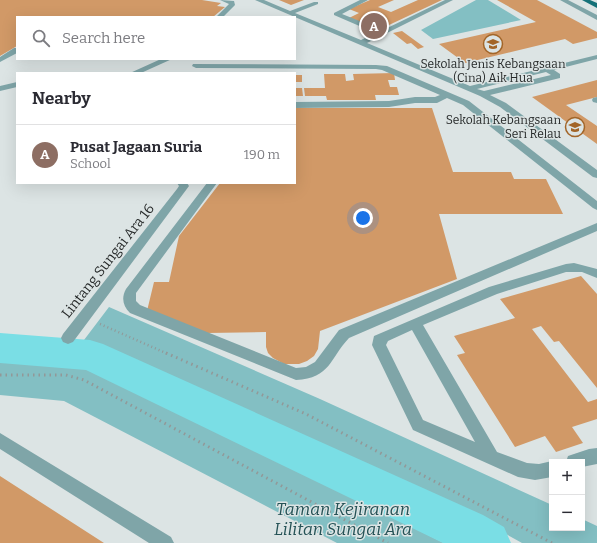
<!DOCTYPE html>
<meta charset="utf-8">
<style>
body{margin:0;font-family:Bitter,serif;background:#f2f2f3;color:#2b2b33}
.controls{position:absolute;right:12px;bottom:12px;display:grid;overflow:hidden;border-radius:0px;box-shadow:0 4px 16px #0002}
.controls button{width:36px;height:36px;display:grid;place-items:center;padding:0;border:0;border-bottom:1px solid #e1e1e2;background:#fff;color:#2b2b33;font:20px sans-serif}
.you{position:absolute;left:363px;top:218px;width:14px;height:14px;margin:-10px;border:3px solid #fff;border-radius:50%;background:#1a73e8;box-shadow:0 0 0 6px #1a73e833}
.badge{display:grid;place-items:center;width:26px;height:26px;border-radius:50%;background:#a26528;color:#fff;font-size:13px;font-weight:700}
.pin{position:absolute;translate:-50% -50%;border:2px solid #fff;box-shadow:0 1px 4px #0006}
.list{margin:0;padding:0;list-style:none}
h2{display:flex;justify-content:space-between;align-items:center;height:52px;margin:0;padding:0 16px;font-size:17px}
h2 small{font-size:13px;font-weight:400;color:#7c7c81}
.list li{display:grid;grid-template-columns:26px 1fr auto;gap:12px;align-items:center;box-sizing:border-box;height:60px;padding:0 16px;border-top:1px solid #e1e1e2}
.list b{display:block;font-size:15px;white-space:nowrap}
.list p{margin:0;font-size:13px;white-space:nowrap;color:#7c7c81}
.list em{font-size:13px;font-style:normal;color:#7c7c81}
.icon{flex:none;width:22px;height:22px;fill:none;stroke:currentColor;stroke-width:2;stroke-linecap:round;stroke-linejoin:round}
.map{position:relative;flex:none;width:597px;height:543px;overflow:hidden}
.search{position:absolute;background:#fff;box-shadow:0 4px 16px #0002;left:16px;top:16px;width:280px;height:44px;display:flex;align-items:center;gap:10px;box-sizing:border-box;padding:0 14px;border-radius:0px;color:#7c7c81;font-size:15px}
.panel{position:absolute;background:#fff;box-shadow:0 4px 16px #0002;left:16px;top:72px;width:280px;height:112px;border-radius:0px}
.map>svg:first-child{display:block}
.green{fill:#83bfc3}
.lines{fill:none;stroke-linecap:round;stroke-linejoin:round}
.river{fill:#7adee5;fill-rule:evenodd}
.building{fill:#d19967}
.path-far1{stroke:#929898;stroke-width:2.5;stroke-dasharray:1 3;stroke-linecap:butt}
.path{stroke:#929898;stroke-width:3;stroke-dasharray:1.5 4;stroke-linecap:butt}
.minor{fill:#7fa5a8;fill-rule:evenodd}
.major{fill:#157178;fill-rule:evenodd}
.labels{text-anchor:middle;dominant-baseline:central;stroke-width:3;stroke-linejoin:round;paint-order:stroke}
.far-poi-label{font-size:12px;fill:#262929;stroke:#dce4e4}
.street-label{font-size:14px;fill:#262929;stroke:#dce4e4}
.near-park-label{font-size:17px;font-style:italic;fill:#255256;stroke:#dce4e4}
</style>
<div class="map">
<svg width="597" height="543" viewBox="0 0 597 543">
<rect width="100%" height="100%" fill="#dce4e4"/>
<path class="green" d="M476 0H488L521 20 433 39 421 30Z
M109 307 320 399 552 505V528H582V519L597 526V543H522L448 502 84 340Z
M0 357 81 362 444 543H337L64 401 0 395Z"/>
<g class="lines">
<path class="river" d="M0 333 90 340 103 344 483 515 504 527 511 543H443L86 370 0 363Z"/>
</g>
<path class="building" d="M0 0H202L221 3 217 6 225 7 213 17H17V46L0 56Z
M279 0H304L291 5Z
M370 0H394L378 7 391 12 418 0H442L389 25 378 21 368 25 349 18 359 13 349 9Z
M497 0H537L597 32V38L573 44 565 39 465 63 439 44 536 22Z
M402 31 424 47 418 49 411 43 407 44 393 33Z
M394 73 395 80H388L390 87H397L399 95H375L376 100H327L326 96H305L304 88H325L324 74H345L346 81 354 80 353 74Z
M295 75H302V82H295Z
M597 80V97L566 105 597 126V144L532 97Z
M295 88H302L303 96H295Z
M295 108H432L453 172H511L514 179H546L563 214H439L457 279 320 331 318 349 314 356 307 361 299 364H284L273 358 268 353 266 347V332L207 333 147 311 154 282H169L179 236 220 183H295Z
M581 276 597 294V388L559 341 554 342 541 326 532 329 588 402 597 399V419L572 427 583 443 556 452 545 436 515 447 457 355 465 353 454 336 515 318 500 299Z
M0 476 104 543H0Z"/>
<g class="lines">
<path class="path-far1" d="M100 324 168 354"/>
<path class="path" d="M166 353 306 414 552 543
M0 375H66L84 380 388 543"/>
<path class="minor" d="M220 0 234 1 235 5 223 17H216L229 4Z
M255 0H264L290 11 314 2H318V4L295 13 361 40 373 34 371 31 334 15V13L360 0H368L342 14 377 28 379 32 445 0H453L367 43 470 86 597 55V59L554 70 560 74V78L490 95 506 103 597 170V178L593 177 500 107 480 96ZM546 72 551 75 484 91 477 89Z
M560 0H568L597 15V20Z
M14 48H17V53L0 62V57Z
M161 59H172L141 73H130Z
M193 64 376 65 387 66 469 101 597 201V210L593 208 463 105 447 98 437 103H415L389 107 295 108V102L389 101 415 97H435L440 95 382 70 376 69 196 68 192 66Z
M17 82V87L0 91V86Z
M597 97V103L593 102 592 100 593 98Z
M177 183H187L189 186 73 342 68 344 63 342 61 338 63 334 177 189 179 186Z
M207 183H217L136 293V301L140 305 296 368 306 367 315 362 339 330 597 223V231L349 338C329 359 331 378 296 380L130 313C123 306 121 298 126 289Z
M574 263 597 269V278L582 272H566L497 294 423 325 497 452 527 463 539 464 552 461 554 462H552V477L535 480 518 477 413 430 372 345 374 336 489 287 566 264ZM412 330 475 442 423 420 386 345 388 341Z
M0 433 171 537 174 543H149L0 449Z
M597 448V464L582 467V462H566L568 456 589 449Z"/>
<path class="major" d="M582 0H590L597 3V8Z"/>
</g>
<defs>
<symbol id="school-ring" viewBox="-11 -11 22 22"><circle r="9.5" fill="#dce4e4" stroke="#a26528" stroke-width="1.5"/><path d="M0-5L7-2L0 1L-7-2ZM-4 1L0 2.5L4 1V4Q0 6-4 4Z" fill="#a26528"/></symbol>
</defs>
<g fill-rule="evenodd">
<use href="#school-ring" x="482" y="33" width="22" height="22"/>
<use href="#school-ring" x="564" y="116" width="22" height="22"/>
</g>
<g class="labels">
<g class="far-poi-label">
<text x="493" y="64">Sekolah Jenis Kebangsaan<tspan x="493" dy="14">(Cina) Aik Hua</tspan></text>
<text x="561" y="120" text-anchor="end">Sekolah Kebangsaan<tspan x="561" dy="14">Seri Relau</tspan></text>
</g>
<g class="street-label">
<text transform="translate(108 261) rotate(-52)">Lintang Sungai Ara 16</text>
</g>
<g class="near-park-label">
<text x="343" y="509">Taman Kejiranan<tspan x="343" dy="20">Lilitan Sungai Ara</tspan></text>
</g>
</g>
</svg>
<div class="controls">
<button>+</button>
<button>−</button>
</div>
<div class="you"></div>
<div class="pin badge" style="left:374px;top:26px;background:#8d6e63">A</div>
<div class="search"><svg class="icon" aria-label="search" viewBox="0 0 24 24"><circle cx="10" cy="10" r="6"/><path d="M15 15l6 6"/></svg>Search here</div>
<section class="panel">
<h2>Nearby<small></small></h2>
<ul class="list">
<li><span class="badge" style="background:#8d6e63">A</span><div><b>Pusat Jagaan Suria</b><p>School</p></div><em>190 m</em></li>
</ul>
</section>
</div>
